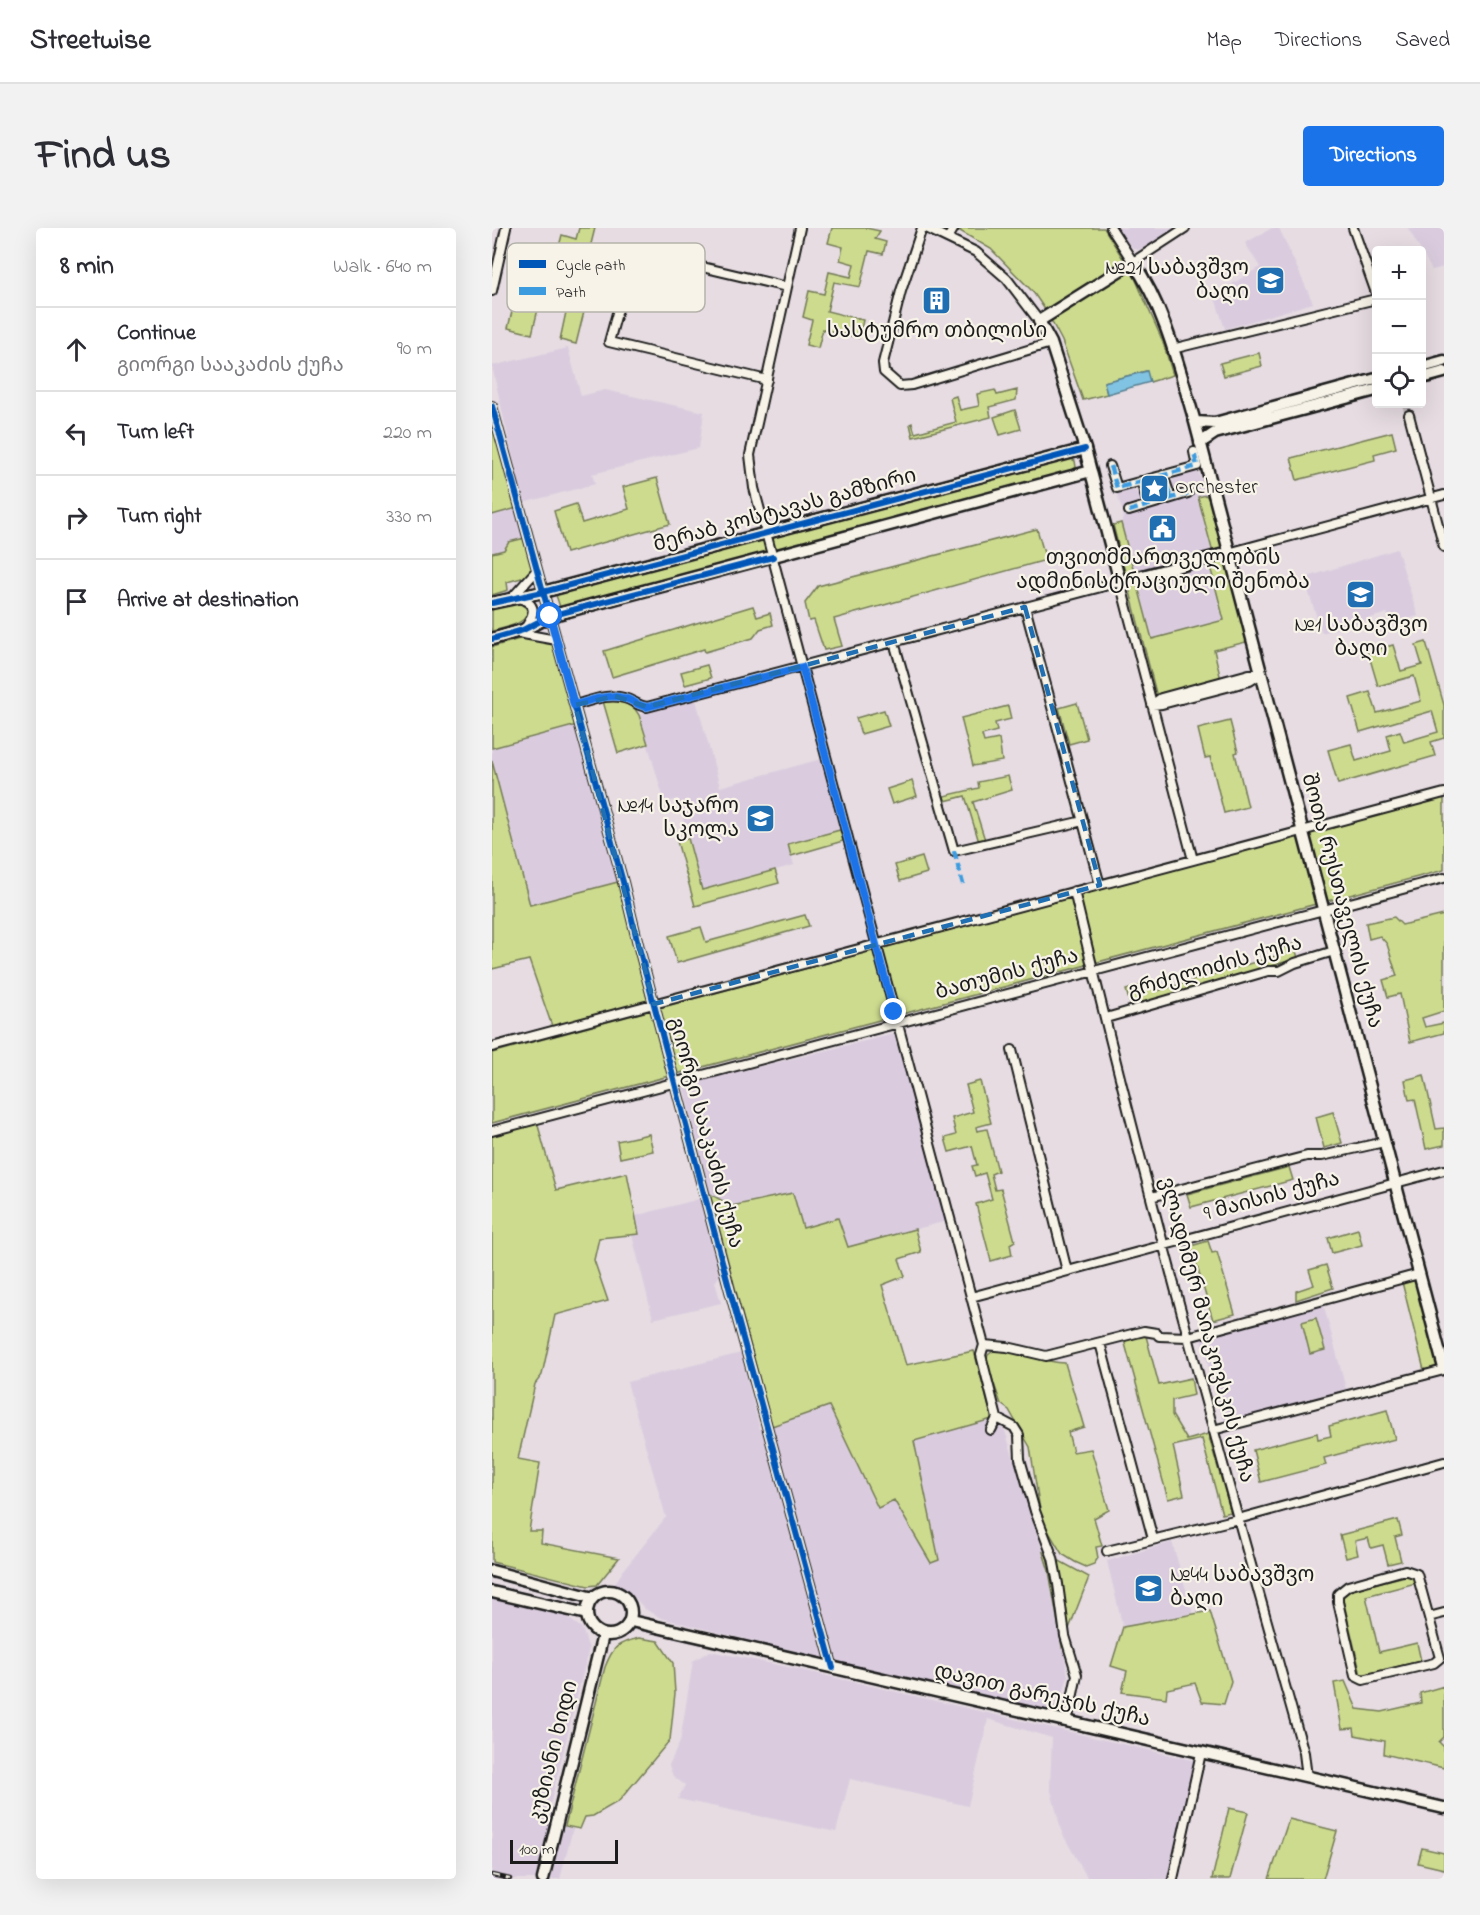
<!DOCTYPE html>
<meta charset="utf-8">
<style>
body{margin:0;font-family:"Indie Flower","Noto Sans Georgian",sans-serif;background:#f2f2f3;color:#2b2b33}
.controls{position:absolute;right:18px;top:18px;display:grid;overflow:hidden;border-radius:6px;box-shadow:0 6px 24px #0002}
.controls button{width:54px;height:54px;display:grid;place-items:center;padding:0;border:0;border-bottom:2px solid #e1e1e2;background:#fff;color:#2b2b33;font:30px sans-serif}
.scale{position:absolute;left:18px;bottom:15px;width:108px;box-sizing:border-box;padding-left:6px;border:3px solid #1c1c1c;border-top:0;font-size:16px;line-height:21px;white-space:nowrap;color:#1c1c1c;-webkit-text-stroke:4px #f7f3e8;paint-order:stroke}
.stop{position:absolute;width:18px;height:18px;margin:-14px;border:4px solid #1a73e8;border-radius:50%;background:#fff}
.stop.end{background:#1a73e8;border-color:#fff;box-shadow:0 2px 6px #0008}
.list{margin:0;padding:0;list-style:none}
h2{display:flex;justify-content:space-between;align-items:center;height:78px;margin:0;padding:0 24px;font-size:26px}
h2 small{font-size:20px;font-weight:400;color:#7c7c81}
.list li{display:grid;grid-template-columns:39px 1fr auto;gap:18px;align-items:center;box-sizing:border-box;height:84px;padding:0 24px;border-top:2px solid #e1e1e2}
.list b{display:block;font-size:22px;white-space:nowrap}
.list p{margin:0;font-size:20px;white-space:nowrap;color:#7c7c81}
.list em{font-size:20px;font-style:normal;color:#7c7c81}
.icon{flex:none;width:33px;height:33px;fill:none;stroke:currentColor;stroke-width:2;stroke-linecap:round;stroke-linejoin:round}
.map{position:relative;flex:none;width:952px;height:1651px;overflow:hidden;border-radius:6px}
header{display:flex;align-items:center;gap:36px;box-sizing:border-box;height:84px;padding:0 30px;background:#fff;border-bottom:2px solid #e1e1e2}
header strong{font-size:28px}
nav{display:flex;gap:33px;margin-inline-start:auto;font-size:21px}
.intro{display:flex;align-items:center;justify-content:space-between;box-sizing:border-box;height:144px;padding:0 36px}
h1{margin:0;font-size:42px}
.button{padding:15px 27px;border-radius:6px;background:#1a73e8;color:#fff;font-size:21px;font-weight:700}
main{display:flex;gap:36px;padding:0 36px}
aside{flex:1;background:#fff;border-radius:6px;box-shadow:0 6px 24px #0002}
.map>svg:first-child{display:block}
.built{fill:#daccde}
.green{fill:#cddb8f;stroke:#747c56;stroke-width:1.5}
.water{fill:#81c3e2;stroke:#598093;stroke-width:1.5}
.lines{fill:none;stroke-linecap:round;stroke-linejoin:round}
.street-tunnel{stroke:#beb6ba;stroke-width:8;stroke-dasharray:8 4;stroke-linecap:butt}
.street-casing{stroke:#1c1c1c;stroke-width:12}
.secondary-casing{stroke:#1c1c1c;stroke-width:15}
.street{stroke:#f7f3e8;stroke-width:8}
.secondary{stroke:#f7f3e8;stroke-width:10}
.rail-casing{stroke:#1c1c1c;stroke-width:4.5}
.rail{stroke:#f7f3e8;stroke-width:2;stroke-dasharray:7;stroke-linecap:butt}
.quiet{stroke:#3c9bdf;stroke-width:4.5;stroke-dasharray:9 4.5;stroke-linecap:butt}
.cycleway-casing{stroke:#f7f3e8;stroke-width:10}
.cycleway{stroke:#0057b8;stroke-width:6}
.route{stroke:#1a73e8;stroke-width:8}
.marked{fill:none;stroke:#1f6fb2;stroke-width:4.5;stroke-dasharray:12 8;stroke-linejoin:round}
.labels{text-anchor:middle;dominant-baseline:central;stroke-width:4.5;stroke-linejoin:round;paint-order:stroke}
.poi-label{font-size:21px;fill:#1c1c1c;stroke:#f7f3e8}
.street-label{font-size:21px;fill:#1c1c1c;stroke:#f7f3e8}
.key{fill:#f7f3e8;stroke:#b5b2ab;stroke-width:1.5}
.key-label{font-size:16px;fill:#1c1c1c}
</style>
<header>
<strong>Streetwise</strong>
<nav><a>Map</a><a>Directions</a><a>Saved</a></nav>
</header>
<div class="intro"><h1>Find us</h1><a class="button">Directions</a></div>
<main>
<aside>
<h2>8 min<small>Walk · 640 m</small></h2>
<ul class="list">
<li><svg class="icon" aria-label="ahead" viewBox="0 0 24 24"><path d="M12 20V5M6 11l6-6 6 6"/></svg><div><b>Continue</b><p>გიორგი სააკაძის ქუჩა</p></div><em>90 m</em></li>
<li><svg class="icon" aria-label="left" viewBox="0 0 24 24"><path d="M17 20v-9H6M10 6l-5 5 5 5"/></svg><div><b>Turn left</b></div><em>220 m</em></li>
<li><svg class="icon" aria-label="right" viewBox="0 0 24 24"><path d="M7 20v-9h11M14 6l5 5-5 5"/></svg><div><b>Turn right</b></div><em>330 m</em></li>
<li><svg class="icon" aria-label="arrive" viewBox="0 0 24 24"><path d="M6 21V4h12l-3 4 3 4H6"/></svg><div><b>Arrive at destination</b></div></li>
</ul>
</aside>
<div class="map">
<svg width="952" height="1651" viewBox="0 0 952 1651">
<rect width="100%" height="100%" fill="#e6dce2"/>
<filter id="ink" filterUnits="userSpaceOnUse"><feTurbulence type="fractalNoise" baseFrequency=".0167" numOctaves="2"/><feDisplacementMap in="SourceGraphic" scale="12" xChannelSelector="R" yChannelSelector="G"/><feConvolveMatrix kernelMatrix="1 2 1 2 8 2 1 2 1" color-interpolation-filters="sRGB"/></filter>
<g filter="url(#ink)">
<path class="built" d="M625 0H688L655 19 645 22 638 18Z
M780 0H787L821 75 733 101 722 67 768 39 753 15Z
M916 0H952V39L940 42Z
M76 120 89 168 113 162 212 184 207 220 100 246 103 256 31 275 0 138Z
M706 242 714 267 706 269 724 336 718 338 732 392 661 412 629 295 632 287 624 263 638 261 647 265 652 278 683 268 678 259 682 249Z
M25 280 33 310 18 314 12 322 0 325V287Z
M905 321 926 388 899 396 895 385 830 405 812 350Z
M204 472 228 559 329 531 348 602 296 616 302 637 210 662 186 571 173 575 147 487Z
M85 497 126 654 38 678 0 533V520Z
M402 806 455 993 356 1019 311 1000 301 965 240 978 218 966 191 857Z
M211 970 229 1046 223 1054 229 1075 161 1091 140 1007 147 1006 143 988Z
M831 1075 854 1161 735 1195 731 1190 709 1111 713 1106Z
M249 1125 268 1201 337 1178 386 1280 402 1272 439 1335 447 1332 421 1213 500 1191 513 1203 557 1343 576 1448 566 1485 236 1407 169 1390 153 1381 142 1369 122 1357 131 1343 174 1289 135 1154Z
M680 1314 701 1386 631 1399 615 1333Z
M0 1370 71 1387 90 1400 97 1421 54 1593 81 1600 68 1651H0Z
M218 1423 306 1441 704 1533 677 1651H596L570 1605 558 1559 560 1510 496 1491 476 1578 358 1551 344 1604 186 1571 193 1557 181 1548 177 1537 188 1514 201 1433Z"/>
<path class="green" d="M87 0H103L98 20 107 23 84 116 68 112 74 84 47 77 40 106 16 100 32 34 51 39 46 60 77 67 85 31 65 26 70 7 84 11Z
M340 0H374L388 3 383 11 394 14 391 26 377 23 368 59 342 54 335 83 371 92 367 110 331 101 326 120 314 117 320 92 311 89 317 63 332 66 337 44 359 49 362 36 348 32 351 19 336 15Z
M470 0H612L643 50 671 114 681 147 658 154 654 143 612 154 615 166 591 172 570 113 554 83 541 64 499 21 468 3Z
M767 125 770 138 732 148 728 135Z
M503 162 505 167 525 162 524 172 497 179 499 189 421 209 418 196 420 195 423 205 464 194 458 170 464 168 468 182 487 178 485 166Z
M523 182 529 201 508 207 502 189Z
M0 194 25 280 0 287Z
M900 204 904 220 882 226 883 232 805 252 799 230Z
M578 230 583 233 584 239 580 244 68 379 64 367Z
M165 250 178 296 74 325 62 283 84 276 90 295 137 281 131 259Z
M714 267 722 279 758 413 722 422 729 452 665 469 621 297 629 295 660 411 732 392 718 338 724 336 706 269Z
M545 301 554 332 342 391 350 418 332 422 322 392 317 393 313 375 326 358Z
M33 310 44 346 15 354 16 362 0 367V325L12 322 17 314Z
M25 374C30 375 34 377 35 383 37 396 10 400 0 403V380Z
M261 378 265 389 278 385 281 397 268 401 261 410 213 424 212 421 120 449 112 423Z
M31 410 42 413 59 410 85 497 0 520V419Z
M934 414 952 477V510L939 514 943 528 846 556 836 522 859 516 864 533 899 523 895 507 908 503 912 514 946 504 940 483 868 504 858 470 878 464 885 485 929 473 922 448 886 458 876 424 901 417 909 443 930 437 924 417Z
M215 437 219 450 193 457 189 444Z
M121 471 141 478 147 487 156 516 126 525 111 473Z
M585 475 595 511 577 516 567 480Z
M516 478 519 491 503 495 505 503 490 507 492 514 507 511 510 533 481 538 469 490Z
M392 482 397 498 369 506 364 490Z
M738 493 746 524 743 525 756 579 732 585 718 529 713 530 706 501Z
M0 533 38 677 126 654 156 774 60 798 37 732 0 741Z
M516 548 520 562 481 574 493 612 487 614 473 568 453 573 452 568 487 560 486 554Z
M420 553 425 568 400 576 395 561Z
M952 569V642L0 895V825Z
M348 602 351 613 299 628 296 616Z
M196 610 210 662 283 642 287 655 203 678 185 613Z
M430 629 435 645 408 653 403 637Z
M313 687 317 698 185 735 177 708 209 699 214 714Z
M952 687V783L930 790 933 799 952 795V805L918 814 908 766 896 769 891 752 905 748 895 716 888 708 877 711 874 695 902 689 910 697Z
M802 716 806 730 639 779 634 762 662 754 665 763 787 727 786 721Z
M932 847 944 901 952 900V917L934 921 923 871 917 872 913 852Z
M488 853 499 895 484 899 485 903 495 901 506 943 499 946 503 962 509 961 523 1013 518 1016 520 1027 499 1033 484 976 500 971 493 945 483 948 480 938 485 937 480 918 457 924 453 910 464 907 460 890 481 884 474 857Z
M841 884 850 915 832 920 824 889Z
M45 894 64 962 135 945 147 1006 107 1010 102 1032 116 1073 63 1087 50 1147 43 1156 26 1231 48 1235 37 1303H50L49 1315 127 1330 105 1357 96 1358 0 1334V907Z
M157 906 161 923 128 930 125 913Z
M797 939 801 952 699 979 695 966Z
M301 965 311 1000 346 990 356 1019 423 1001 429 1024 407 1031 413 1048 390 1057 414 1137 482 1123 500 1191 422 1213 447 1332 439 1335 402 1272 386 1280 337 1178 280 1198 218 966 240 978Z
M866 1001 870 1017 840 1025 836 1010Z
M716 1013 720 1025 725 1024 743 1086 721 1092 699 1018Z
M834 1037 841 1060 804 1072V1063L822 1057 817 1042Z
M923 1051 946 1138 932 1142 910 1054Z
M824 1090 833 1122 818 1126 810 1094Z
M654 1108 667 1157 699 1150 702 1167 680 1172V1187L695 1212 716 1206 739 1284 730 1286 710 1211 681 1218 692 1267 676 1271 632 1112Z
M504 1121C528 1123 549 1134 573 1135L592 1199 576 1204 581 1224 599 1221 617 1282 602 1290 610 1318 604 1319 606 1330 602 1336 594 1339 583 1334 570 1326 558 1306 549 1288 538 1219 517 1182 509 1176 494 1133 496 1127Z
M895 1182 903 1211 832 1230 834 1237 769 1254 761 1222 825 1205 826 1211 839 1208 837 1198Z
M906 1292 910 1307 903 1309 909 1333 896 1336 891 1317 879 1320 876 1310 863 1313 866 1327 854 1330 848 1307Z
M551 1324 597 1349 570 1419 557 1343Z
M918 1347 923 1350 924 1355 874 1368 887 1424 925 1415 929 1433 869 1447 850 1367 855 1362Z
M718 1383 739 1453 732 1476 710 1474 703 1455 675 1461 674 1470 630 1464 635 1443 619 1438 631 1399Z
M147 1410 166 1413 181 1435 183 1465 178 1512 127 1573 101 1588 93 1589 88 1601 73 1598 113 1439C121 1419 125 1415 147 1410Z
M853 1453 865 1481 890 1484 929 1475 928 1465 952 1458V1509L947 1514 952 1519V1540L892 1526 893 1513 863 1507 862 1500 850 1501 842 1455Z
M737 1580 756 1584 738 1651H720Z
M797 1591 845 1603 831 1651H777Z
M930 1620 952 1625V1641L926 1635Z"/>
<path class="water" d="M655 143 658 154 615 166 612 154Z"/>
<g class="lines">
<path class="street-tunnel" d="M914 176 917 187"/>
<defs>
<path id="street" d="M308 0 258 227 262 260 492 1117 489 1127 505 1190 499 1202
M430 0 409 63 391 135 392 144 408 158 420 157 559 115
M434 0 484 24 515 51 547 93
M619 0 641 34 693 0
M861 0 884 65
M456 10 462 0
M0 63 14 0
M680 121 884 71
M275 152 117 114 142 23 295 59
M0 178 131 654 146 716 238 1063 341 1440
M917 187 952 319
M618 238 625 260 705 238 702 224
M671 247 679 270
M649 253 656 277
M637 283 696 265
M736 325 952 267
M20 370 45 342
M27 370C45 376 43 385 34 399
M533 379 608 657
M26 405 64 412
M402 414 462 623 591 593
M757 446H769L758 453 670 476 660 477 669 470Z
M83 477C98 473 116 465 132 470 141 472 145 478 155 479L628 354 701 632
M582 663C651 953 731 1239 812 1525L815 1549
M614 790 776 743H787L803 735 842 723
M0 819 952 565
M520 822 575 1043
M0 903 952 650
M659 969 815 928H830L892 914
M479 1069 952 942
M608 1115 661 1311
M492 1117 515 1119 554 1128 652 1103 664 1105 667 1108 696 1109 927 1046
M505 1190 522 1199 527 1207 528 1231 543 1283 561 1330 566 1356 573 1408 585 1447 575 1494
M721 1202 952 1142
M615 1323 746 1291 952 1234
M913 1342 925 1346 948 1430 942 1435 871 1452 863 1448 846 1374V1366L856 1358Z
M937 1389 952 1385
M681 1651 709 1525"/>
<path id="secondary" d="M930 139 952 133
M930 150 952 144
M703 194 723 195 884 151
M708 215 723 205 884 162
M736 325 628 354 593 221 559 115 547 93 641 34C673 80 687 140 703 194L952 1140
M0 375 51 364 593 221
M0 411 31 402 58 388 599 243
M0 1343 101 1370
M95 1385a22 22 0 1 1 44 0a22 22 0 1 1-44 0Z
M0 1364 95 1386
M139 1393 952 1580
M51 1651 111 1407"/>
</defs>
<use href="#street" class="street-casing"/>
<use href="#secondary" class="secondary-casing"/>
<use href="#street" class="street"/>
<use href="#secondary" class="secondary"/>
<defs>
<path id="rail" d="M0 1647 18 1651"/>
</defs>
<use href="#rail" class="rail-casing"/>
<use href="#rail" class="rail"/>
<path class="quiet" d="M618 238 625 260 705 238 702 224
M671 247 679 270
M649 253 656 277
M637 283 696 265
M462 623 471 656"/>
<defs>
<path id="cycleway" d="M0 178 131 654 146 716 238 1063 341 1440
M0 375 51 364 593 221
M0 411 31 402 58 388 281 329"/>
</defs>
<use href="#cycleway" class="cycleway-casing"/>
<use href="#cycleway" class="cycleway"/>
</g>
</g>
<g class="lines" filter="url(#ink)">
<path class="route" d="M58 388 82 477C98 473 116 465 132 470 141 472 145 478 155 479L310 439 402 784"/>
</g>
<path class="marked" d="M533 379 608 657 162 776 83 477 123 468 155 479Z"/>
<defs>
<symbol id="school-square" viewBox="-11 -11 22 22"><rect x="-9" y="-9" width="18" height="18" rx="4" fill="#1f6fb2" stroke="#f7f3e8"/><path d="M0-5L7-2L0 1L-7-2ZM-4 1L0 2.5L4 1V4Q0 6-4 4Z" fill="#fff"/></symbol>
<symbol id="building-square" viewBox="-11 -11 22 22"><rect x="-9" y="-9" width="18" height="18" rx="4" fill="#1f6fb2" stroke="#f7f3e8"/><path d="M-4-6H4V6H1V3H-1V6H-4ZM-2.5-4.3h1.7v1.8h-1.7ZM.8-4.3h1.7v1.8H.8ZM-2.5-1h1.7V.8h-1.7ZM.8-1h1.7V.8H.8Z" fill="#fff"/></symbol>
<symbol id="sight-square" viewBox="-11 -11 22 22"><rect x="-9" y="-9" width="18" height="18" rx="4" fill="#1f6fb2" stroke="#f7f3e8"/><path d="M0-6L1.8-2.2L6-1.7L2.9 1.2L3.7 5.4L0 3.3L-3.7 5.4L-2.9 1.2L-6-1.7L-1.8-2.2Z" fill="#fff"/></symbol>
<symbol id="civic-square" viewBox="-11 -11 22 22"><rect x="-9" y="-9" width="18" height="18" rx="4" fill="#1f6fb2" stroke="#f7f3e8"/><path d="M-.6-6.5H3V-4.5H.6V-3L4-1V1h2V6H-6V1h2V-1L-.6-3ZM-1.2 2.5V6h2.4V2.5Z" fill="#fff"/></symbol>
</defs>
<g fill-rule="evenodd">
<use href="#school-square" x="762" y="36" width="33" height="33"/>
<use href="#building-square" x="428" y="56" width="33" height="33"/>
<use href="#sight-square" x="646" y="244" width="33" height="33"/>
<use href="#civic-square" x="654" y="284" width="33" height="33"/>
<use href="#school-square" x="852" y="350" width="33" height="33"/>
<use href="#school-square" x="252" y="574" width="33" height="33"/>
<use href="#school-square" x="640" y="1344" width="33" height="33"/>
</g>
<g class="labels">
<g class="poi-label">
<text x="757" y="41" text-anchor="end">№21 საბავშვო<tspan x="757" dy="24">ბაღი</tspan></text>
<text x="445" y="104">სასტუმრო თბილისი</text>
<text x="683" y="260" text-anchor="start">Orchester</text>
<text x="671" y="331">თვითმმართველობის<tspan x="671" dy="24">ადმინისტრაციული შენობა</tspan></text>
<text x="869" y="398">№1 საბავშვო<tspan x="869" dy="24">ბაღი</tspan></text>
<text x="247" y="579" text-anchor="end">№14 საჯარო<tspan x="247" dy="24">სკოლა</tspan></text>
<text x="678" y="1348" text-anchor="start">№44 საბავშვო<tspan x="678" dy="24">ბაღი</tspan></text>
</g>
<g class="street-label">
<text transform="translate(293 283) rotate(-15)">მერაბ კოსტავას გამზირი</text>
<text transform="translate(849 673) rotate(75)">შოთა რუსთაველის ქუჩა</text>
<text transform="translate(723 740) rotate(-16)">გრძელიძის ქუჩა</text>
<text transform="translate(515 747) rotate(-15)">ბათუმის ქუჩა</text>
<text transform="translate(213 905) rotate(75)">გიორგი სააკაძის ქუჩა</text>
<text transform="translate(780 969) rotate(-15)">9 მაისის ქუჩა</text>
<text transform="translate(714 1102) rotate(75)">ვლადიმერ მაიაკოვსკის ქუჩა</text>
<text transform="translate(550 1468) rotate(13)">დავით გარეჯის ქუჩა</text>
<text transform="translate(62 1524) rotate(-76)">კუზიანი ხიდი</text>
</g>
</g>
<rect x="15" y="15" width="198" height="69" rx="9" class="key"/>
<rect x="27" y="32" width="27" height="8" fill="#0057b8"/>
<rect x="27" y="59" width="27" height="8" fill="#3c9bdf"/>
<g class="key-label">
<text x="64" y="42">Cycle path</text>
<text x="64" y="69">Path</text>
</g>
</svg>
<div class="controls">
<button>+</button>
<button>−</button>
<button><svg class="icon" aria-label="locate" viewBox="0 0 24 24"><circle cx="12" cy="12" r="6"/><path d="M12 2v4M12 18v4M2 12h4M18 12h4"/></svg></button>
</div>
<div class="scale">100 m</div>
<div class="stop" style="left:58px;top:388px"></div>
<div class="stop end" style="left:402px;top:784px"></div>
</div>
</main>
